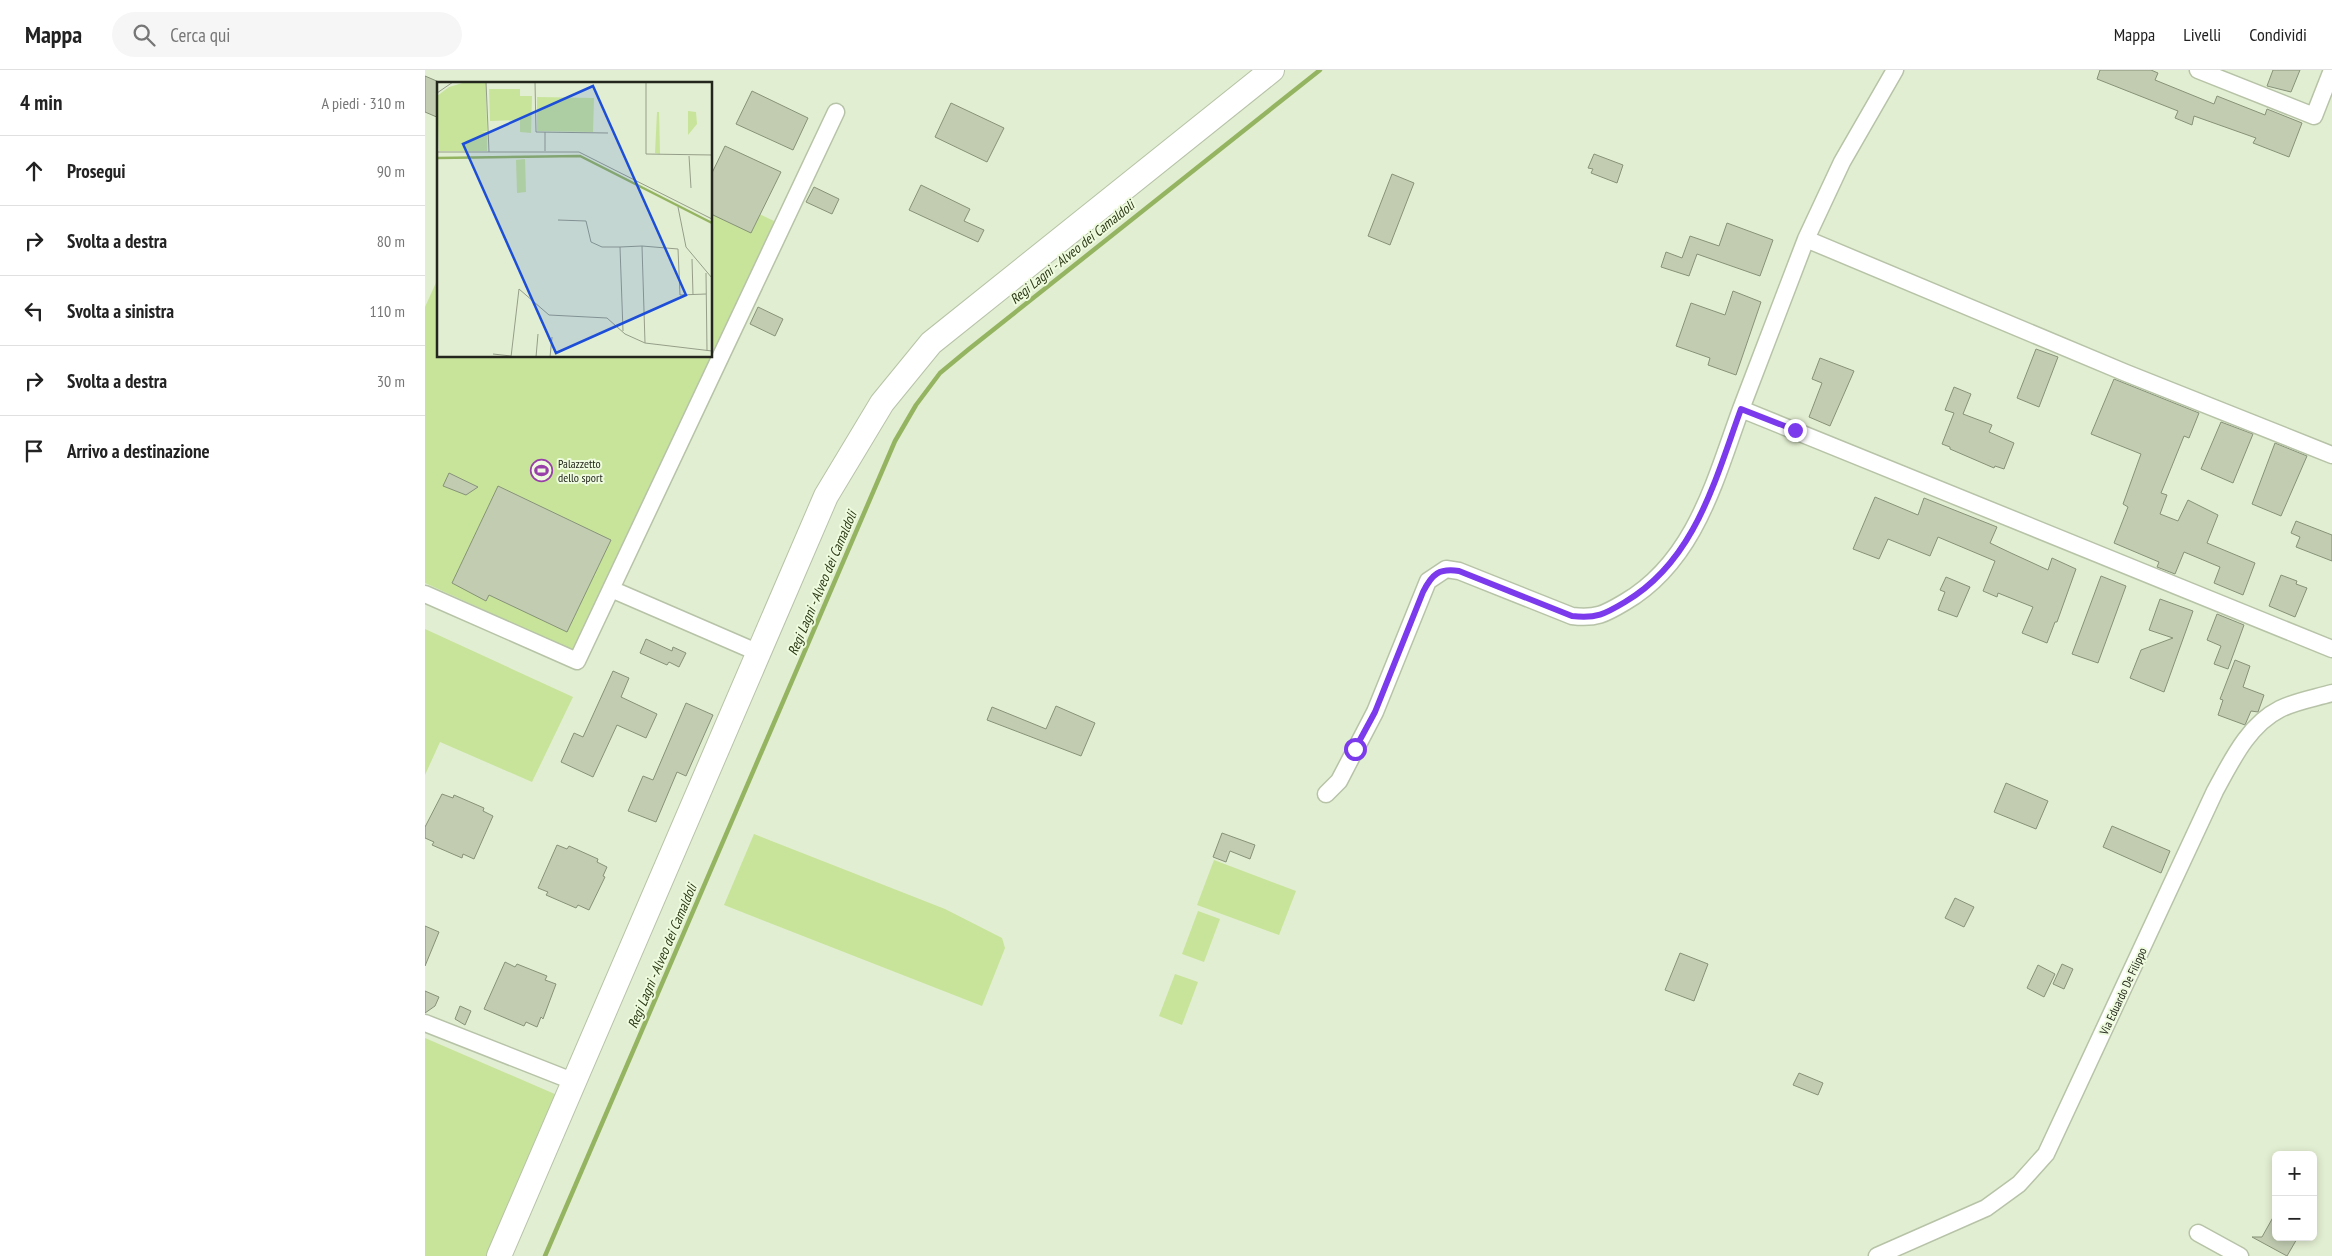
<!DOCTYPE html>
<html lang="it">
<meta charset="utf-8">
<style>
body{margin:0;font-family:"PT Sans Narrow",sans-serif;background:#f6f6f6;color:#222}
.controls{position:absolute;right:15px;bottom:15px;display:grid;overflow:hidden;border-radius:8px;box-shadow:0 2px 8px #0003}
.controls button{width:45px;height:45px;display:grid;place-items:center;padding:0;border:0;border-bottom:1px solid #e0e0e0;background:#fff;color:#222;font:25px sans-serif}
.stop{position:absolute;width:15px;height:15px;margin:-11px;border:4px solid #7c3aed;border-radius:50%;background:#fff}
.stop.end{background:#7c3aed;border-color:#fff;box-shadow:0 1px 5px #0008}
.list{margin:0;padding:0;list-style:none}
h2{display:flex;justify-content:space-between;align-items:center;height:65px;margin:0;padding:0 20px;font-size:21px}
h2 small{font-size:16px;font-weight:400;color:#767676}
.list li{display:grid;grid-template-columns:32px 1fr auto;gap:15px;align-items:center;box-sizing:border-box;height:70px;padding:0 20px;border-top:1px solid #e0e0e0}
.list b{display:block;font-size:19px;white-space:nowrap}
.list em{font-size:16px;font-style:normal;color:#767676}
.icon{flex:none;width:28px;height:28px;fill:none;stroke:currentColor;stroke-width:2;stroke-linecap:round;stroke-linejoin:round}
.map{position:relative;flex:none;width:1907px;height:1186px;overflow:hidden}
header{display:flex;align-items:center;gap:30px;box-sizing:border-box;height:70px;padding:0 25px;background:#fff;border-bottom:1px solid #e0e0e0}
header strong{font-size:24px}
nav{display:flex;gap:28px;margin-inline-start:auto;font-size:18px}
.search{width:350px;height:45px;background:#f6f6f6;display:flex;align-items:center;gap:12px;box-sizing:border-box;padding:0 18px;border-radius:28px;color:#767676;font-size:19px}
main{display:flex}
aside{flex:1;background:#fff}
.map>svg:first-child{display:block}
.green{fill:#c7e49a}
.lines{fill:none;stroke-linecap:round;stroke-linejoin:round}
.stream{stroke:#95b461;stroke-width:4.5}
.building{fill:#c1ccb1;stroke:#879278}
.street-casing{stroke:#b7c3a7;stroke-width:19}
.secondary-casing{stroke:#b7c3a7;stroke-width:26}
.street{stroke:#fff;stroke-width:16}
.secondary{stroke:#fff;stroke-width:24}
.route{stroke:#7c3aed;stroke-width:6}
.labels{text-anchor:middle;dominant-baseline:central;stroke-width:4;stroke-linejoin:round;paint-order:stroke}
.poi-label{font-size:12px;fill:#22261c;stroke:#effbde;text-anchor:start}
.street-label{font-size:12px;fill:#22261c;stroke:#effbde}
.water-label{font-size:14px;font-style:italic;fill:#2c3915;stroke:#effbde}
.inset-river{fill:none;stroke:#95b461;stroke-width:2.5}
.inset-road{fill:none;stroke:#959e89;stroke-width:1}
.view{fill:#1d4ed8;fill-opacity:0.15;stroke:#1d4ed8;stroke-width:2.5}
.inset-edge{fill:none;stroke:#22261c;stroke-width:2.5}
</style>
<header>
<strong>Mappa</strong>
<div class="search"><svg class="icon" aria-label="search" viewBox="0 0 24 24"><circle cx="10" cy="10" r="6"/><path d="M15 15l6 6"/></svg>Cerca qui</div>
<nav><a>Mappa</a><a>Livelli</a><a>Condividi</a></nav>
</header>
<main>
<aside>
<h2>4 min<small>A piedi · 310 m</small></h2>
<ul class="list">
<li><svg class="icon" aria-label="ahead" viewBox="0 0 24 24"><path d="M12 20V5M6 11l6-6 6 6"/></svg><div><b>Prosegui</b></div><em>90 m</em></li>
<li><svg class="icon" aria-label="right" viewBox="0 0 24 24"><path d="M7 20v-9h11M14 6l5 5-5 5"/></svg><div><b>Svolta a destra</b></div><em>80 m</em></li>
<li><svg class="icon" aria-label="left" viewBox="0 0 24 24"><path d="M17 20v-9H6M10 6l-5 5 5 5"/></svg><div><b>Svolta a sinistra</b></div><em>110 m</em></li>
<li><svg class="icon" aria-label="right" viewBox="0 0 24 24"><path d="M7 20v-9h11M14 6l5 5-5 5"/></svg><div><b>Svolta a destra</b></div><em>30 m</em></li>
<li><svg class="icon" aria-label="arrive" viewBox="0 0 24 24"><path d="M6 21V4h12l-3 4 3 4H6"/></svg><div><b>Arrivo a destinazione</b></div></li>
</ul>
</aside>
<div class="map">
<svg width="1907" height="1186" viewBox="0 0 1907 1186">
<rect width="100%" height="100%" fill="#e2eed1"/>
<path class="green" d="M286 121 351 152 149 581 0 513V237L14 206V286H286Z
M0 559 148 627 107 712 15 672 0 705Z
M329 764 520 839 577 868 580 878 557 936 299 835Z
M789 790 871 821 854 865 772 835Z
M773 841 795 849 779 892 757 884Z
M750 904 773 912 757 955 734 946Z
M0 968 132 1025 61 1186H0Z"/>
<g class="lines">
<path class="stream" d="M120 1186 470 371 491 335 515 303 544 279 895 0"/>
</g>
<path class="building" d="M1675 0H1726L1733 3 1730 10 1789 34 1792 26 1840 45 1842 39 1877 53 1864 87 1828 73 1831 68 1769 46 1767 55 1750 48 1753 41 1672 9Z
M1848 0H1875L1866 22 1842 16Z
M0 6 14 12V48L0 42Z
M327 21 383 48 368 80 311 54Z
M526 33 579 58 562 92 510 67Z
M300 76 356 102 326 163 286 144V105Z
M1169 84 1198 95 1192 113 1166 103 1168 99 1163 98Z
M967 104 989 113 965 175 943 166Z
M496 115 545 139 539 151 559 160 553 172 484 140Z
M389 117 414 129 407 144 381 132Z
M1302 153 1348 170 1335 206 1272 184 1264 206 1236 197 1241 182 1257 188 1265 166 1294 176Z
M1308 221 1336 232 1311 305 1283 295 1285 288 1251 276 1266 233 1300 245Z
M333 237 358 249 350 266 325 254Z
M1611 279 1633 287 1614 337 1592 328Z
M1395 288 1429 301 1405 356 1384 347 1397 313 1387 309Z
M1689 309 1774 343 1764 368 1759 366 1736 423 1742 425 1735 444 1753 451 1763 430 1793 445 1782 473 1830 493 1818 525 1789 513 1795 497 1759 482 1750 504 1732 497 1734 492 1689 473 1703 437 1698 434 1716 384 1666 364Z
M1529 317 1546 324 1538 344 1567 355 1564 362 1589 373 1579 399 1570 396 1569 398 1525 379V377L1517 374 1529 343 1520 340Z
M1796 352 1828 364 1808 413 1776 399Z
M1850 373 1882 386 1856 446 1827 434Z
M24 403 53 417 41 425 18 416Z
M73 416 186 470 142 562 64 525 61 531 27 513Z
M1450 427 1493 445 1499 428 1572 457 1565 473 1586 483 1623 500 1627 488 1651 499 1632 552H1630L1622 573 1597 563 1608 537 1573 523 1572 527 1558 521 1570 491 1513 467 1505 486 1463 469 1454 489 1428 479Z
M1871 451 1907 465V491L1871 477 1875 467 1866 463Z
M1856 505 1872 511 1871 514 1882 518 1870 547 1844 536Z
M1676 506 1701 516 1673 593 1647 584Z
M1521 507 1545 517 1532 547 1513 540 1520 522 1515 520Z
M1735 529 1768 541 1739 622 1705 608 1716 580 1748 568 1724 560Z
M1792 544 1819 555 1803 599 1789 594 1796 576 1782 570Z
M221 569 247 581 248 577 261 583 254 597 244 592 242 595 215 583Z
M1810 590 1825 596 1818 617 1839 625 1833 642 1826 641 1820 655 1793 645 1798 630 1795 629Z
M188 601 204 608 196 627 232 644 221 668 192 655 168 707 136 692 149 663 158 667Z
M261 633 288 645 261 706 252 702 231 752 203 741 218 706 228 710Z
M631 636 670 653 656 686 562 650 567 637 621 659Z
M1581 713 1623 731 1611 759 1569 742Z
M17 724 28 728 29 725 59 738 58 741 68 746 49 789 38 784 37 788 7 775 9 772 0 768V757Z
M1687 756 1745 781 1736 803 1678 777Z
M797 763 830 775 825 789 805 781 801 792 788 787Z
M132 775 142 779 144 776 173 789 172 792 182 797 178 806 180 807 164 840 153 835 151 838 121 825 123 822 113 818Z
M1530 828 1549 837 1539 857 1520 848Z
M0 856 14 862 0 896Z
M1255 883 1283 894 1269 931 1240 920Z
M80 892 90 897 92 894 122 906 120 910 131 914 118 949 116 947 112 957 101 952 99 956 59 939Z
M1637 894 1648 899 1639 919 1628 914Z
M1613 895 1630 904 1619 927 1602 918Z
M0 921 14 927 10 936 0 943Z
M35 936 46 941 40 955 30 949Z
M1374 1003 1398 1013 1393 1025 1368 1015Z
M1851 1142V1167H1873L1862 1186 1827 1167H1837Z"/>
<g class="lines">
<defs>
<path id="street" d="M1773 0 1889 46 1907 0
M1381 169 1417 92 1470 0
M1907 385 1701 303 1381 169 1316 339 1907 579
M186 519 334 583
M0 524 152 591 411 42
M901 724 914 711 950 642 1003 511 1021 499 1034 501 1147 546C1171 549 1180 544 1200 532 1270 491 1290 410 1316 339
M0 953 150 1012
M1773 1163 1815 1186
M1452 1186 1561 1138 1594 1114 1621 1084 1790 721C1806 692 1823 655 1855 639 1871 631 1890 628 1907 623"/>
<path id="secondary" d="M74 1186 401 426 457 333 506 273 847 0"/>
</defs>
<use href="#street" class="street-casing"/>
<use href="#secondary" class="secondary-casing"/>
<use href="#street" class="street"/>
<use href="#secondary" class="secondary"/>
</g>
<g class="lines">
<path class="route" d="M930 679 950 642 998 522C1007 504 1014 498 1034 501L1147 546C1171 549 1180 544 1200 532 1270 491 1290 410 1316 339L1370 360"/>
</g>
<defs>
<symbol id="stadium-ring" viewBox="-11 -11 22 22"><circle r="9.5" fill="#effbde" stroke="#993faa" stroke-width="1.5"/><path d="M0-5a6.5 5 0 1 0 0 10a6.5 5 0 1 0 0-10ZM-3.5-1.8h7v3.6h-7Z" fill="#993faa"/></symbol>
</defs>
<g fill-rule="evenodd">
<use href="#stadium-ring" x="104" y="388" width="25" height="25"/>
</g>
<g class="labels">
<g class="poi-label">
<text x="133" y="393">Palazzetto<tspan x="133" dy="14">dello sport</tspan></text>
</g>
<g class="street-label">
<text transform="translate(1698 921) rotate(-65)">Via Eduardo De Filippo</text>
</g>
<g class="water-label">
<text transform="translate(647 182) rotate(-39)">Regi Lagni - Alveo dei Camaldoli</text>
<text transform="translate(397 513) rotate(-67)">Regi Lagni - Alveo dei Camaldoli</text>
<text transform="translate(237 886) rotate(-67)">Regi Lagni - Alveo dei Camaldoli</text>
</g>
</g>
<g transform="translate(12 12)">
<rect width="275" height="275" fill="#e2eed1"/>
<path d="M29 0H49L50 49H44L50 50V69H2L0 14 12 5ZM52 7H83V14H95L94 51 83 50V38L53 39ZM100 15 157 16 156 50 100 49ZM251 29 259 30 260 42 251 53ZM220 30H222L223 72 218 71ZM88 77 89 110 80 111 79 78Z" fill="#c7e49a"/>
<path class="inset-river" d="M0 76 143 74 275 141"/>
<path class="inset-road" d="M49 0 52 70M98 0 99 50 171 51M209 0V72L275 73M0 11 16 0M108 50V69M0 70H142L275 137M252 74 254 106M241 125 249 165 275 196M121 138 149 139 154 160 165 165H183M205 164 241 167 243 213 269 212M255 177 256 213M269 191 270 269M82 207 112 233 170 236 188 252 208 261 275 269M186 249 183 165 205 164 208 261M56 272 74 274M74 275 82 207M99 275 101 252M113 275 115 255"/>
<path class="view" d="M156 4 249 213 119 271 26 62Z"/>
<rect width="275" height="275" class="inset-edge"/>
</g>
</svg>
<div class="controls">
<button>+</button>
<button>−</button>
</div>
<div class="stop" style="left:930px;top:679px"></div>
<div class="stop end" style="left:1370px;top:360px"></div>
</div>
</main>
